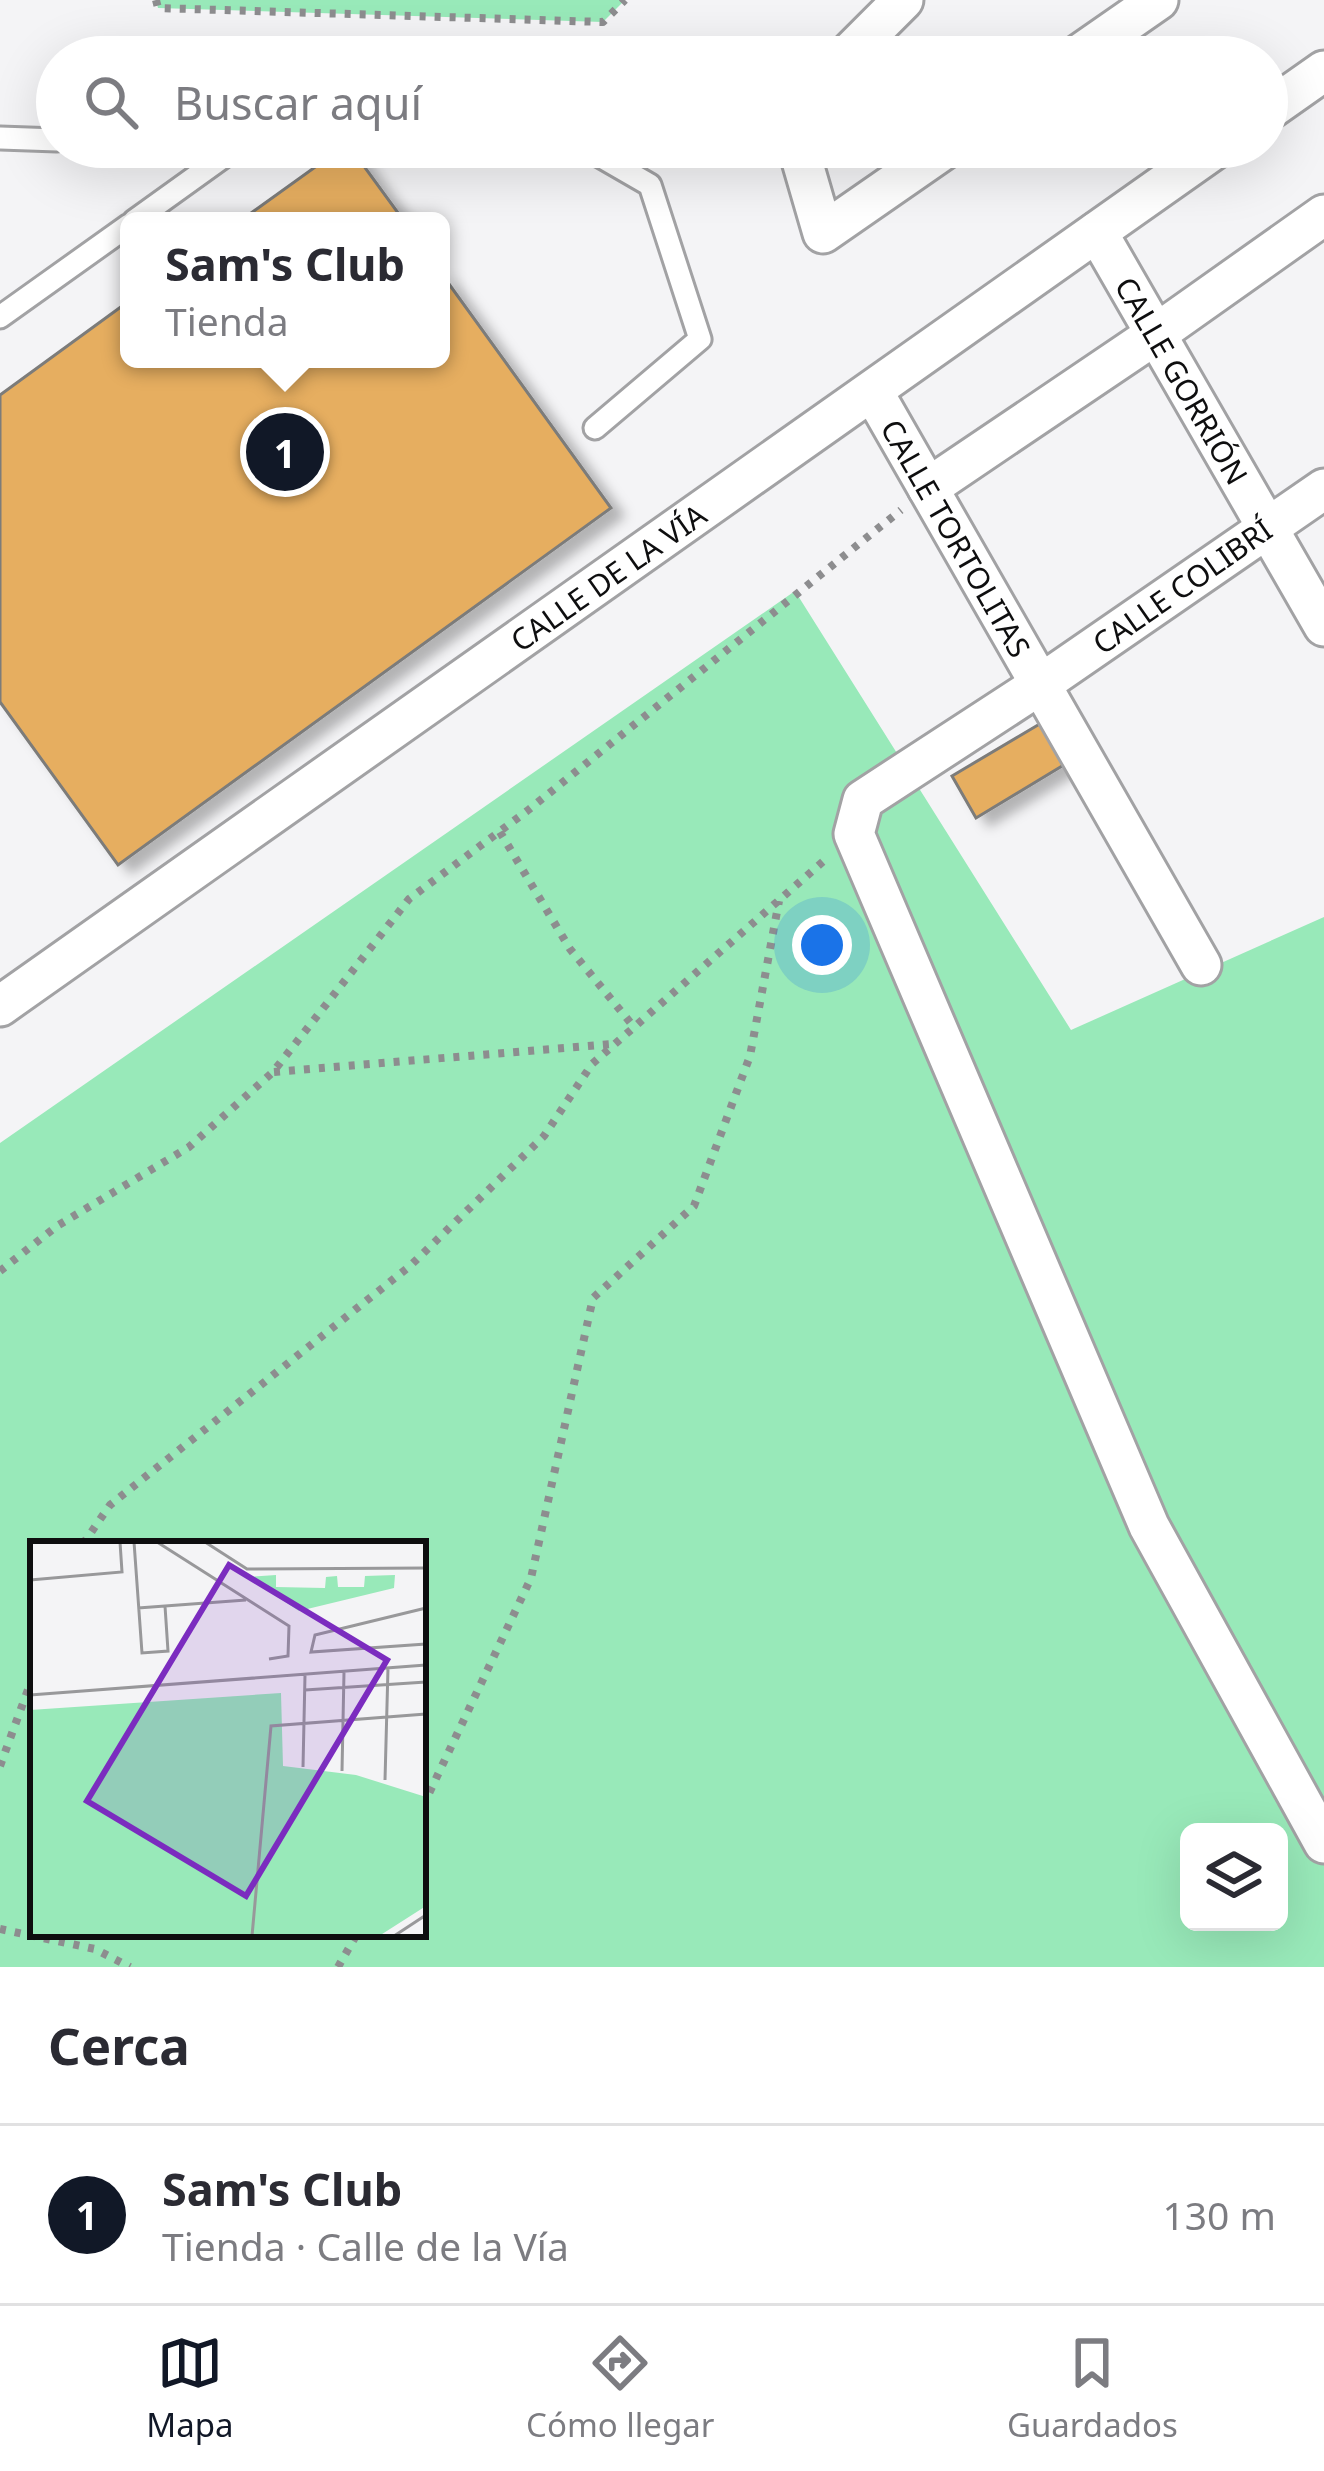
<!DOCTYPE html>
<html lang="es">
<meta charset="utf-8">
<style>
body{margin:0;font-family:"Noto Sans",sans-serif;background:#f2f2f3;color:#2b2b33}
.controls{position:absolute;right:36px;bottom:36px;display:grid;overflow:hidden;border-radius:18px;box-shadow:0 12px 48px #0002}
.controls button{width:108px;height:108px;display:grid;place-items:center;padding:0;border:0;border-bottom:3px solid #e1e1e2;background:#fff;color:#2b2b33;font:60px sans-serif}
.you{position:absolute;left:822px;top:945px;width:42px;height:42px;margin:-30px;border:9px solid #fff;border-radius:50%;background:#1a73e8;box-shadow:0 0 0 18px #1a73e833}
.badge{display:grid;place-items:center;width:78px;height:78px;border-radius:50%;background:#111827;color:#fff;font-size:39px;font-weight:700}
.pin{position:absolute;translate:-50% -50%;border:6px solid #fff;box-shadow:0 3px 12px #0006}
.popup{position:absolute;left:120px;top:212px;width:330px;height:156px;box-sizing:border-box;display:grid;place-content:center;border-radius:18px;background:#fff;filter:drop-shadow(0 3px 9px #0005);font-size:39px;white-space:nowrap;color:#7c7c81}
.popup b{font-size:45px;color:#2b2b33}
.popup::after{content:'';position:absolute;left:50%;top:100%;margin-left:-24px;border:24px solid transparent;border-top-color:#fff}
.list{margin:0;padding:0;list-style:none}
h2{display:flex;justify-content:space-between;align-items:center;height:156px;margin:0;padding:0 48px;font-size:51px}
h2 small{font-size:39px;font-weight:400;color:#7c7c81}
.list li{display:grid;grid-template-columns:78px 1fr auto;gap:36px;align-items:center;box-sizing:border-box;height:180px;padding:0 48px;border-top:3px solid #e1e1e2}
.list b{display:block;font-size:45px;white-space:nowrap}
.list p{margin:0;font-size:39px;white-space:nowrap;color:#7c7c81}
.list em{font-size:39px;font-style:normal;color:#7c7c81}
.icon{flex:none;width:66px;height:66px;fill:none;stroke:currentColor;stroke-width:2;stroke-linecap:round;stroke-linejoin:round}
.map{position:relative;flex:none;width:1324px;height:1967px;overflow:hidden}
.search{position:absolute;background:#fff;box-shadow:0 12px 48px #0002;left:36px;right:36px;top:36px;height:132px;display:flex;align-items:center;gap:30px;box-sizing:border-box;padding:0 42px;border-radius:66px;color:#7c7c81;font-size:45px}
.sheet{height:336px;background:#fff}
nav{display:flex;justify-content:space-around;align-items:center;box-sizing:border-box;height:168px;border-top:3px solid #e1e1e2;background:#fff;font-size:33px;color:#7c7c81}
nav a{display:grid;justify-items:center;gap:6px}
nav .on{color:#111827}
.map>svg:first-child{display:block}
.green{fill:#98e9b9;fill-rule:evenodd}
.building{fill:#e6ae61;stroke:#7c7b7a;stroke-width:3;filter:url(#shadow)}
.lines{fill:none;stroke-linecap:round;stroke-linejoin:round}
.service-casing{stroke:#a2a2a4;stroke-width:27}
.minor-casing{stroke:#a2a2a4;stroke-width:45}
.path{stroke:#8d8d8f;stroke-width:8;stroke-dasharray:6 9;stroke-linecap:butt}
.service{stroke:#fff;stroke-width:21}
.minor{stroke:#fff;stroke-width:39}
.labels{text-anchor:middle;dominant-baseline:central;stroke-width:12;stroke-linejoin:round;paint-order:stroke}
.street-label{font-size:30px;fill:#0e0e0f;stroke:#fff}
.inset-road{fill:none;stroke:#98989a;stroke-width:3}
.view{fill:#7b2cbf;fill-opacity:0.15;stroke:#7b2cbf;stroke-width:6}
.inset-edge{fill:none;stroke:#0e0e0f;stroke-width:6}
</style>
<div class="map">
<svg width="1324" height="1967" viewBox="0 0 1324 1967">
<defs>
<filter id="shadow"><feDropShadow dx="13" dy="8" stdDeviation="6" flood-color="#0004"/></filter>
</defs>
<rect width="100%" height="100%" fill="#f4f4f6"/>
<path class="green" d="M156 0H625L603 22 158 8Z
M795 591 1071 1030 1324 917V1967H0V1143ZM33 1544H423V1934H33ZM1189 1832H1279V1922H1189Z"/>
<path class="building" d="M343 147H350L404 221H240Z
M441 273 611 508 118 865 0 702V395L129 301V359H441Z
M1043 722 1067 763 976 818 952 776Z"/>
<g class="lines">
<defs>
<path id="service" d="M0 138 57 140
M538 147 598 155 650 185 700 339 595 428
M134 221 237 147
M0 317 129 225"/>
<g id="minor">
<path d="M846 57 903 0"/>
<path d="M1076 57 1158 0"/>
<path d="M1267 111 1324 71"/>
<path d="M798 147 823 233 947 147"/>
<path id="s1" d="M1097 232 1324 626"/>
<path id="s2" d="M873 392 1201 965"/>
<path d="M928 488 1156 334 1324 215"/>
<path d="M1324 489 1041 684 863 800 854 834 1149 1526 1324 1843"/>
<path id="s3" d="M0 1006 1217 147"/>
</g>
</defs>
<use href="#service" class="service-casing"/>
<use href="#minor" class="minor-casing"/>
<path class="path" d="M156 0 158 8 603 22 625 0
M500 832 570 949 634 1027
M274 1072 612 1044
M0 1271 57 1226 189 1147 273 1072 409 899 527 811 901 510
M83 1544 110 1505 410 1266 544 1136 592 1064 826 859
M0 1766 33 1676
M423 1806 531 1578 593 1298 694 1206 750 1056 779 901
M0 1929 95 1949 130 1967
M338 1967 357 1934"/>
<use href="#service" class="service"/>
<use href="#minor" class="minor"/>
</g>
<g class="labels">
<g class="street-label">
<text stroke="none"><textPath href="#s1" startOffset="171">CALLE GORRIÓN</textPath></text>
<text stroke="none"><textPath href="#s2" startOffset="168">CALLE TORTOLITAS</textPath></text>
<text stroke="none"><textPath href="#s3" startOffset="744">CALLE DE LA VÍA</textPath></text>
<text transform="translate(1182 586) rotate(-35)">CALLE COLIBRÍ</text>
</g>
</g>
<g transform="translate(30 1541)">
<rect width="396" height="396" fill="#f4f4f6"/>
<path d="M246 34V46L295 47 296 36 307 35 308 46H334L335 35 365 34 364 47 269 70 217 36ZM251 152 253 225 326 234 396 256V365L349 395H0V169Z" fill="#98e9b9"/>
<path class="inset-road" d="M104 1 112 112 138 110 135 65M127 1 259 85 258 115 239 118M175 1 217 28 396 27M0 39 92 31 90 1M108 67 216 59M396 67 285 94 281 111 396 103M275 149 396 141M0 154 396 124M273 226 275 134M312 230 314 131M355 239 358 127M222 395 241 185 396 173M364 395 396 374"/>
<path class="view" d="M199 24 357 119 216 355 57 260Z"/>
<rect width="396" height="396" class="inset-edge"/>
</g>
</svg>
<div class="controls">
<button><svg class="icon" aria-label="layers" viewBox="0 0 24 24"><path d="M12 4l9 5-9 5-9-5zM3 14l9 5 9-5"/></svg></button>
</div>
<div class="you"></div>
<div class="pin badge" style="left:285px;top:452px">1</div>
<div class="popup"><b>Sam's Club</b>Tienda</div>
<div class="search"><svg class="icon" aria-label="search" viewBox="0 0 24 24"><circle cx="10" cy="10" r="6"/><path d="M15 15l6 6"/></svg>Buscar aquí</div>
</div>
<section class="sheet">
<h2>Cerca<small></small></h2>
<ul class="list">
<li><span class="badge">1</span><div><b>Sam's Club</b><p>Tienda · Calle de la Vía</p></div><em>130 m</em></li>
</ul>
</section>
<nav>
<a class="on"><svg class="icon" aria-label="map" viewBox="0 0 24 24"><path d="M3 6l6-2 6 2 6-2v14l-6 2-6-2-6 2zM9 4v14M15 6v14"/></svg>Mapa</a>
<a><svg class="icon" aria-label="directions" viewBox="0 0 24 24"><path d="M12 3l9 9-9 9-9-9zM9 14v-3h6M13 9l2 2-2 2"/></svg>Cómo llegar</a>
<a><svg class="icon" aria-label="saved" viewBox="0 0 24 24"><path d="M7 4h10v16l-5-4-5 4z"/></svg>Guardados</a>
</nav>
